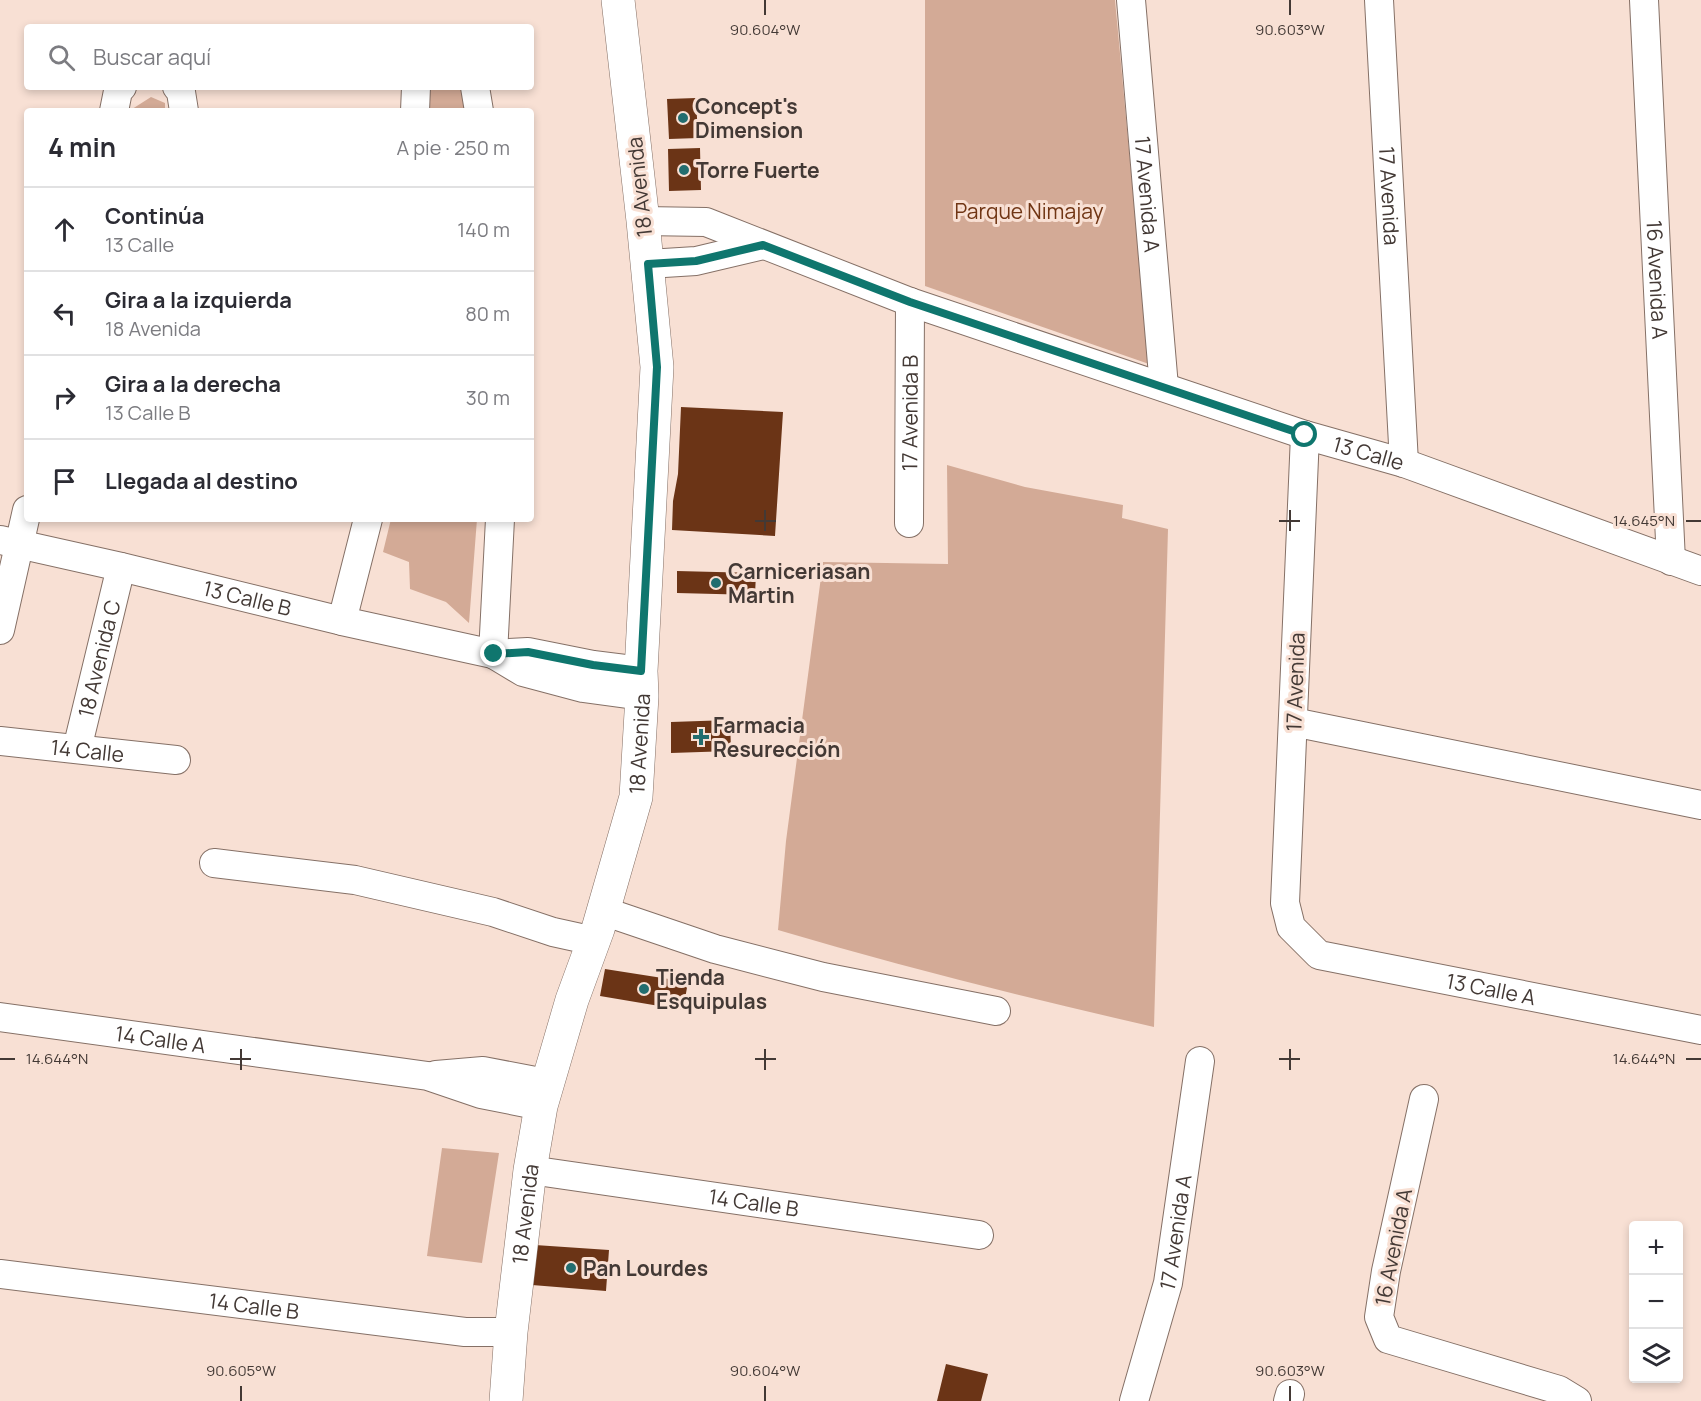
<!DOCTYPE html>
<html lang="es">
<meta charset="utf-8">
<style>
body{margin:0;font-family:Manrope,sans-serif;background:#f7f7f7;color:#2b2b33}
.controls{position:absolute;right:18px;bottom:18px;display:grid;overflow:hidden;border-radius:6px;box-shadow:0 3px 9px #0003}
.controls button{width:54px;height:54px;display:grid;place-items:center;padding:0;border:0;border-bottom:2px solid #e1e1e2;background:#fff;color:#2b2b33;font:30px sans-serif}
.stop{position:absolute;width:18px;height:18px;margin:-14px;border:4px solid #0f766e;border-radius:50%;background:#fff}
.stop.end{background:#0f766e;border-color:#fff;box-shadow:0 2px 6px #0008}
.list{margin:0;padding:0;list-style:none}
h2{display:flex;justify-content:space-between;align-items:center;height:78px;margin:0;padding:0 24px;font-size:26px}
h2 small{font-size:20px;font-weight:400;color:#7c7c81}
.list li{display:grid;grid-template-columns:39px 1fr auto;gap:18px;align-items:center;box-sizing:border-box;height:84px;padding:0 24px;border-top:2px solid #e1e1e2}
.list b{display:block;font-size:22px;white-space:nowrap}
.list p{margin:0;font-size:20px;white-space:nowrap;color:#7c7c81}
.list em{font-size:20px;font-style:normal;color:#7c7c81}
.icon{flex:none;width:33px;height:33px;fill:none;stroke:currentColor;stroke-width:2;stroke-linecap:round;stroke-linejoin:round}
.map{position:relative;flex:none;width:1701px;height:1401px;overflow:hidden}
.search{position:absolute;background:#fff;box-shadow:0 3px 9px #0003;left:24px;top:24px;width:510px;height:66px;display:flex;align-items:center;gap:15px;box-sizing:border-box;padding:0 21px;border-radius:6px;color:#7c7c81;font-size:22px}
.panel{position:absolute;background:#fff;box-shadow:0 3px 9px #0003;left:24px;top:108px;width:510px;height:414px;border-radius:6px}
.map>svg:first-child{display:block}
.green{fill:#d3aa96}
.building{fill:#6b3416}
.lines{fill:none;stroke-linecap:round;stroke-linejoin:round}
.street-casing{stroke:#857066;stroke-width:30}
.secondary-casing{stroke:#857066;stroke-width:34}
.street{stroke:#fff;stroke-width:28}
.secondary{stroke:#fff;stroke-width:33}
.route{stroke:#0f766e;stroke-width:8}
.ticks{fill:none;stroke:#433935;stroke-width:2}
.poi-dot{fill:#226d6f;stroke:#f8e0d4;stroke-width:2}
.labels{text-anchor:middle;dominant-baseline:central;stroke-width:6;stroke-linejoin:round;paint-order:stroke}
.poi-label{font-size:21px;font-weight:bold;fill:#433935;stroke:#f8e0d4;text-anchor:start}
.street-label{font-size:21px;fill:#433935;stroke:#f8e0d4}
.park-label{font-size:21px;fill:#703514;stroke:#f8e0d4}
.ticks-label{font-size:15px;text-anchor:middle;fill:#433935;stroke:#f8e0d4;stroke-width:6;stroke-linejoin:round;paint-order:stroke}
</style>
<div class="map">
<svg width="1701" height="1401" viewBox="0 0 1701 1401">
<rect width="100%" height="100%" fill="#f8e0d4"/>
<path class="green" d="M925 0H1115L1149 364 925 286Z
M430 87H464L467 111H430Z
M151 97 165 103V111H129Z
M947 465 1025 487 1123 505 1122 518 1168 529 1154 1027C1028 998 902 967 778 930L786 841 823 562 948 564Z
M391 519H477L469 623 446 602 410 589 409 562 383 552Z
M442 1148 499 1153 482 1263 427 1256Z"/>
<path class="building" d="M696 98 698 138 669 139 667 99Z
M700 148 701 190 669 191 668 149Z
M681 407 783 412 775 536 672 530 673 501 678 474Z
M677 571 756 573 755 595 677 593Z
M730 720 731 751 671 753V722Z
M605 969 688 982 683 1010 600 996Z
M535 1245 609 1250 606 1291 532 1285Z
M946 1364 988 1374 981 1401H937Z"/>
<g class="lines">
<defs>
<g id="street">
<path id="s1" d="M1131 0 1164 387"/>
<path id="s2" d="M1379 0 1404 463"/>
<path id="s3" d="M1644 0 1671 561"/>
<path d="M177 87 181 92 184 111"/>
<path d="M475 87 479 111"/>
<path d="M114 111 118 91 122 87"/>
<path d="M415 111 416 87"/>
<path id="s4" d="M643 221 706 222 910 302 1305 435 1404 463 1701 571"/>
<path d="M648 264 696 261 763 245"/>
<path id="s5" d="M1305 435 1285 903 1291 927 1319 955 1701 1030"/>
<path id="s6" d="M909 523 910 302"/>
<path id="s7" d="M0 540 121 567 342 621 493 654 528 652 593 665 641 671"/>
<path d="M342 621 368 519"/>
<path d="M0 630 27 510"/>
<path d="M493 654 523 672 583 688 642 696"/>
<path d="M493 654 500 519"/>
<path d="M1293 722 1701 805"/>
<path id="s8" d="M0 741 176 760"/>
<path id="s9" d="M77 749 121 567"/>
<path d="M214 863 355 880 493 912 553 932 594 941"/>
<path d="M603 911 715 949 823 977 996 1011"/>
<path id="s10" d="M0 1017 428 1076 481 1094 541 1106"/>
<path d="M436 1075 483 1071 546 1083"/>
<path d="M1424 1099 1386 1271 1379 1317 1388 1339 1559 1390 1577 1401"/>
<path id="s11" d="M530 1170 979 1235"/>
<path id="s12" d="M0 1274 465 1332H511"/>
<path id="s13" d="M1134 1401 1168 1283 1200 1061"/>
<path d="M1288 1401 1290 1394"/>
</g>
<g id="secondary">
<path id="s14" d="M506 1401 511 1332 530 1170 541 1106 572 1000 598 929 636 797 642 696 641 671 657 367 643 221 618 0"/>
</g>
</defs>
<use href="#street" class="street-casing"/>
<use href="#secondary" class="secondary-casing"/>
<use href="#street" class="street"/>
<use href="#secondary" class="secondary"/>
</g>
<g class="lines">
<path class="route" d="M494 654 528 652 593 665 641 671 657 367 648 264 696 261 763 245 910 302 1305 435"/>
</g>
<path class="ticks" d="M765 0V15M1290 0V15M765 510V531M1290 510V531M755 521H776M1279 521H1300M1686 521H1701M241 1049V1070M765 1049V1070M1290 1049V1070M0 1059H15M230 1059H251M755 1059H776M1279 1059H1300M1686 1059H1701M241 1386V1401M765 1386V1401M1290 1386V1401"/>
<g class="poi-dot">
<circle cx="683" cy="118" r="6"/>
<circle cx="684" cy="170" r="6"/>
<circle cx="716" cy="583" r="6"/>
<path d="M698 728h6v6h6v6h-6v6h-6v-6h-6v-6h6z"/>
<circle cx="644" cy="989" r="6"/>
<circle cx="571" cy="1268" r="6"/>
</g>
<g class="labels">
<g class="poi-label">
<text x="695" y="106">Concept's<tspan x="695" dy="24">Dimension</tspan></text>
<text x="696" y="170">Torre Fuerte</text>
<text x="728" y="571">Carniceriasan<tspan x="728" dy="24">Martin</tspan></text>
<text x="713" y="725">Farmacia<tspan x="713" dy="24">Resurección</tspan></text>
<text x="656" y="977">Tienda<tspan x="656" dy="24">Esquipulas</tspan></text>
<text x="583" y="1268">Pan Lourdes</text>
</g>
<g class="street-label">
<text transform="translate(639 187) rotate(-96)">18 Avenida</text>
<text stroke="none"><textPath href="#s1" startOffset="195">17 Avenida A</textPath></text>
<text stroke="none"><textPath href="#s2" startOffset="196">17 Avenida</textPath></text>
<text stroke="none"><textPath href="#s3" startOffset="280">16 Avenida A</textPath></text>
<text stroke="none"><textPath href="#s6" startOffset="110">17 Avenida B</textPath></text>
<text stroke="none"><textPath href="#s4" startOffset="765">13 Calle</textPath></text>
<text stroke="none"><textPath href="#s7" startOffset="254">13 Calle B</textPath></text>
<text stroke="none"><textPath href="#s9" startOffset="93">18 Avenida C</textPath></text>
<text transform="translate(1295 682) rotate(-88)">17 Avenida</text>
<text stroke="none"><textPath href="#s14" startOffset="674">18 Avenida</textPath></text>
<text stroke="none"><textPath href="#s8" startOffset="88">14 Calle</textPath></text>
<text stroke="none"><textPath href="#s5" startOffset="708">13 Calle A</textPath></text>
<text stroke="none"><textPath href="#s10" startOffset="162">14 Calle A</textPath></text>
<text stroke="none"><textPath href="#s11" startOffset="226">14 Calle B</textPath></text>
<text stroke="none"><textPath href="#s14" startOffset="188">18 Avenida</textPath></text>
<text stroke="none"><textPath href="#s13" startOffset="174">17 Avenida A</textPath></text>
<text transform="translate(1393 1247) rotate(-79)">16 Avenida A</text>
<text stroke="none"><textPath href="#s12" startOffset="256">14 Calle B</textPath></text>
</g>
<g class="park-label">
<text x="1029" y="211">Parque Nimajay</text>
</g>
</g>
<g class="ticks-label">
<text x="765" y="35">90.604°W</text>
<text x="1290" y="35">90.603°W</text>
<text x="1644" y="526">14.645°N</text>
<text x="57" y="1064">14.644°N</text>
<text x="1644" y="1064">14.644°N</text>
<text x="241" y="1376">90.605°W</text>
<text x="765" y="1376">90.604°W</text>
<text x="1290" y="1376">90.603°W</text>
</g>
</svg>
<div class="controls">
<button>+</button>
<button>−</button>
<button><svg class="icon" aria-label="layers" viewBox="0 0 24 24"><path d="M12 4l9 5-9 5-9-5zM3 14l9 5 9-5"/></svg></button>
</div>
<div class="stop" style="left:1305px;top:435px"></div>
<div class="stop end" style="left:494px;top:654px"></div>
<div class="search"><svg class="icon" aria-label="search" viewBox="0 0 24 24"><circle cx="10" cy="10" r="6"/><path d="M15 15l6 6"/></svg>Buscar aquí</div>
<section class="panel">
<h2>4 min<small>A pie · 250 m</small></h2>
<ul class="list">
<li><svg class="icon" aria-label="ahead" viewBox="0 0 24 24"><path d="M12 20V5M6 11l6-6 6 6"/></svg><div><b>Continúa</b><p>13 Calle</p></div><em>140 m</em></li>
<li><svg class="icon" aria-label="left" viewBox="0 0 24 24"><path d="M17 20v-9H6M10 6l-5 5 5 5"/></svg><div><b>Gira a la izquierda</b><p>18 Avenida</p></div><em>80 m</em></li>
<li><svg class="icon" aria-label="right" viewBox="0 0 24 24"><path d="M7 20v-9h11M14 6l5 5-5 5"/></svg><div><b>Gira a la derecha</b><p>13 Calle B</p></div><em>30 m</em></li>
<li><svg class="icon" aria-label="arrive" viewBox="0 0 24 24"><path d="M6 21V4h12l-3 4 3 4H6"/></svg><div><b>Llegada al destino</b></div></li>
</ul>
</section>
</div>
